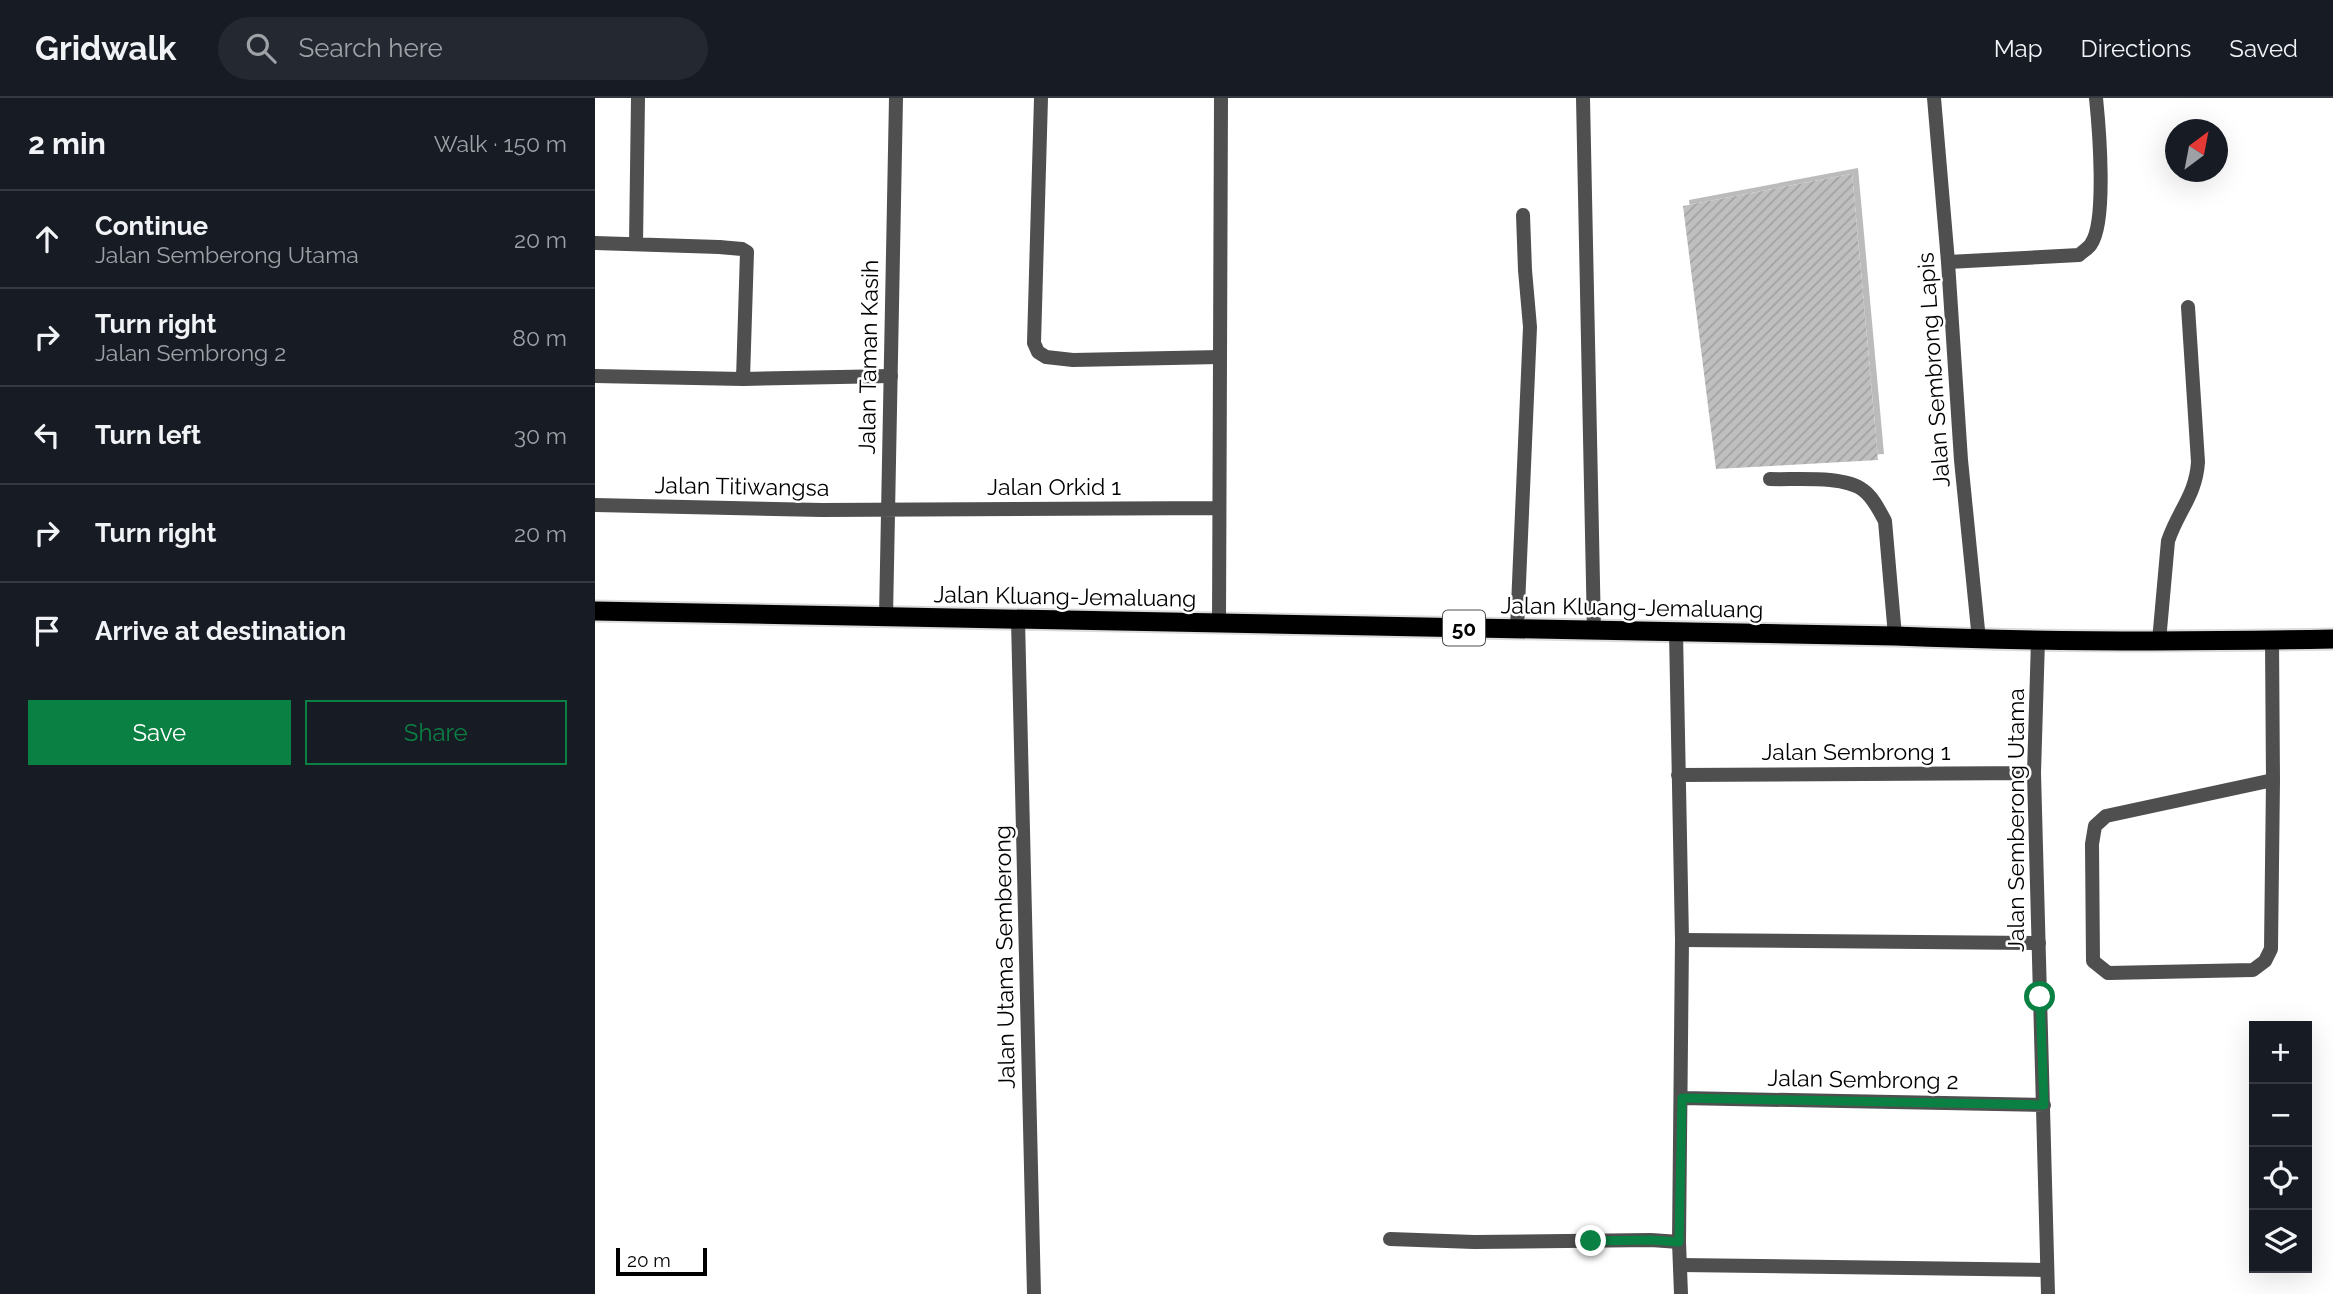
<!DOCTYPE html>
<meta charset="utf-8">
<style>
body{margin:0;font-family:Raleway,sans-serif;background:#242831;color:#f1f3f6}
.controls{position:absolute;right:21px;bottom:21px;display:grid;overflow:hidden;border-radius:0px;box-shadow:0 7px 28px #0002}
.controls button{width:63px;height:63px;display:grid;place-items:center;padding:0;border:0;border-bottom:2px solid #363941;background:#171b24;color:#f1f3f6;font:35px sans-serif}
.compass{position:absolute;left:1570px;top:21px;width:63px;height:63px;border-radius:50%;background:#171b24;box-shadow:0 7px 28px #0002;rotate:32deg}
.scale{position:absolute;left:21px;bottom:18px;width:91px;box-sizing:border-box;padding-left:7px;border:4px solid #000;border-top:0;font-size:19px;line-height:24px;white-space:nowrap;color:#000;-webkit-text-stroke:5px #fff;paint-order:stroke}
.stop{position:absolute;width:21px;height:21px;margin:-16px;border:5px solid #0b8043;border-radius:50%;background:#fff}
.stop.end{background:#0b8043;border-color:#fff;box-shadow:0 2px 7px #0008}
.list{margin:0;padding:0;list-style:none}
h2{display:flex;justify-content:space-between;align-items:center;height:91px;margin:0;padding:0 28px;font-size:30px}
h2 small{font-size:23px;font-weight:400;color:#9ea1a6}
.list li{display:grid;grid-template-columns:46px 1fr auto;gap:21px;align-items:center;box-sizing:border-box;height:98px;padding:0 28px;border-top:2px solid #363941}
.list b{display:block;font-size:26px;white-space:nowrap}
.list p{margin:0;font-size:23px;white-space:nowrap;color:#9ea1a6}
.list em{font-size:23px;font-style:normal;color:#9ea1a6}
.actions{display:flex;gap:14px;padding:21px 28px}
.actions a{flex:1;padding:16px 0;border:2px solid #0b8043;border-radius:0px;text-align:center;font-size:24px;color:#0b8043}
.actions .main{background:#0b8043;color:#fff}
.icon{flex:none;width:38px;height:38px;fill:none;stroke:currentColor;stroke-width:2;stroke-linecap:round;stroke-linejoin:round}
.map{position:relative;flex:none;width:1738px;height:1196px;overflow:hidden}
header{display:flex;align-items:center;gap:42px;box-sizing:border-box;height:98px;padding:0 35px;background:#171b24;border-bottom:2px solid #363941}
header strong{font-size:33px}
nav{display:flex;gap:38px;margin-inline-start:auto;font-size:24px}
.search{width:490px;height:63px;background:#242831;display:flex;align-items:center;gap:18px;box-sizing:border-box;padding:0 24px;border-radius:38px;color:#9ea1a6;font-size:26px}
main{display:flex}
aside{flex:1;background:#171b24}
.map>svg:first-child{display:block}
.building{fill:url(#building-hatch);filter:url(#shadow)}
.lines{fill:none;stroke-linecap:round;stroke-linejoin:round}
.trunk-casing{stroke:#dbdbdb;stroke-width:23}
.service{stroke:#4f4f4f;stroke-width:14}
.minor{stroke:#4f4f4f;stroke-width:14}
.trunk{stroke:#000;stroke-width:19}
.route{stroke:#0b8043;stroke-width:9}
.labels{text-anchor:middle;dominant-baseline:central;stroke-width:5;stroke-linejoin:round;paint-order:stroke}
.shield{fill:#fff;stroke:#4c4c4c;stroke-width:2}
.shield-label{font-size:21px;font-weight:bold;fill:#000}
.street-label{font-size:23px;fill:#000;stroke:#fff}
</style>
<header>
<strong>Gridwalk</strong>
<div class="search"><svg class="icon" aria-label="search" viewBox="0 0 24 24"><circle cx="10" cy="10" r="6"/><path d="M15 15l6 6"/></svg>Search here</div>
<nav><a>Map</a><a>Directions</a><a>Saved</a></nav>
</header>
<main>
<aside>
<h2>2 min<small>Walk · 150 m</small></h2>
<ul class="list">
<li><svg class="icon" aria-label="ahead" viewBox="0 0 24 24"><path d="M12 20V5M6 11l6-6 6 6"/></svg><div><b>Continue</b><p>Jalan Semberong Utama</p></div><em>20 m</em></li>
<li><svg class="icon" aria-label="right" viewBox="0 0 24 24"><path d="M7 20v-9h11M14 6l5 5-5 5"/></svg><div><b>Turn right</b><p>Jalan Sembrong 2</p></div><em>80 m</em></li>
<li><svg class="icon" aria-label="left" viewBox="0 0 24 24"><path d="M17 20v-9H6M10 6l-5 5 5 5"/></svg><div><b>Turn left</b></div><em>30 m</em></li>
<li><svg class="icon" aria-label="right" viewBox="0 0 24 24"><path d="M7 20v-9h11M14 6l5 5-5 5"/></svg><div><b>Turn right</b></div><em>20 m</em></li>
<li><svg class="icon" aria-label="arrive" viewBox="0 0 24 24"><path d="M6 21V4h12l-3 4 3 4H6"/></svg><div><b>Arrive at destination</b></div></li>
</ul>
<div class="actions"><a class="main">Save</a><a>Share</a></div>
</aside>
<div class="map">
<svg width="1738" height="1196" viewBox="0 0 1738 1196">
<defs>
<pattern id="building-hatch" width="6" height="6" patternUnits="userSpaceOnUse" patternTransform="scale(1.75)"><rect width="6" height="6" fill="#bfbfbf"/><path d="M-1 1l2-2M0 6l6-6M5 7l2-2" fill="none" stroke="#a2a2a2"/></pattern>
<filter id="shadow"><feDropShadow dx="6" dy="-6" stdDeviation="0" flood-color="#0004"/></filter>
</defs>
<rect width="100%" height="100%" fill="#fff"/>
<path class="building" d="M1257 76 1283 362 1121 371 1088 108Z"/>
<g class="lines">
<defs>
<path id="trunk" d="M0 513 1300 538C1446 544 1592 544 1738 541"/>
</defs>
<use href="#trunk" class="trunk-casing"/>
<path class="service" d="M446 0 439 245 443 254 451 259 478 262 625 259
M124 149 147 151 152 154 148 281
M1353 164 1484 157C1487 154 1494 150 1496 146 1512 124 1504 29 1501 0
M0 278 148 281 296 278
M1175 381C1200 382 1248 377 1268 392 1278 399 1284 412 1290 423L1300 538
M1677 542 1678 682 1511 718 1500 728 1497 746 1498 863 1513 875 1658 872 1670 863 1676 851 1678 682
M1564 543 1573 443C1583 413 1601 397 1603 364L1593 209
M1087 842 1444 845
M795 1141 879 1144 1056 1142 1084 1144
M1085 1167 1452 1172"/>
<path class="minor" d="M988 0 999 533
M1339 0 1353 164 1366 362 1384 542
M0 145 124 149
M41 146 43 0
M0 407 227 412 624 410
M291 519 301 0
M423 522 439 1196
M624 525 626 0
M922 531 935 229 930 172 928 117
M1081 534 1087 842 1084 1144 1086 1196
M1443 542 1439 675 1453 1196
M1083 677 1439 675
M1087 1000 1449 1007"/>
<use href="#trunk" class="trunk"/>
</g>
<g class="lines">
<path class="route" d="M996 1143 1056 1142 1084 1144 1087 1000 1449 1007 1445 899"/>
</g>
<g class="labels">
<rect class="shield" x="848" y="512.5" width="42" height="35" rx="5"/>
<g class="shield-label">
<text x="869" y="530">50</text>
</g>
<g class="street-label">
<text transform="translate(273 259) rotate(-89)">Jalan Taman Kasih</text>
<text transform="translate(1338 272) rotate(-94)">Jalan Sembrong Lapis</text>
<text transform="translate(147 388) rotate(1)">Jalan Titiwangsa</text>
<text x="459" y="388">Jalan Orkid 1</text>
<text transform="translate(470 498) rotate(1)">Jalan Kluang-Jemaluang</text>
<text transform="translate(1037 509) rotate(1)">Jalan Kluang-Jemaluang</text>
<text x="1261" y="653">Jalan Sembrong 1</text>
<text transform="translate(1420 722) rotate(-90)">Jalan Semberong Utama</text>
<text transform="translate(409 859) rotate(-91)">Jalan Utama Semberong</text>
<text transform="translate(1268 981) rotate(1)">Jalan Sembrong 2</text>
</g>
</g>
</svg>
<div class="controls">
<button>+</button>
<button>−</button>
<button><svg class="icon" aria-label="locate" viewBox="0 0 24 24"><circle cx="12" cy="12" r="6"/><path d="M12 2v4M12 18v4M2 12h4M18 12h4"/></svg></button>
<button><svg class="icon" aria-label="layers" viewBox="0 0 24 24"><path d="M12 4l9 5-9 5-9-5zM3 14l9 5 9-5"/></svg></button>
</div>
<svg class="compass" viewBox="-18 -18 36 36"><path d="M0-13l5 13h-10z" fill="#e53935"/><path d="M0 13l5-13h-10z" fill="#9ea1a6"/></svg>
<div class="scale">20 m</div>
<div class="stop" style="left:1445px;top:899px"></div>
<div class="stop end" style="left:996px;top:1143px"></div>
</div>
</main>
